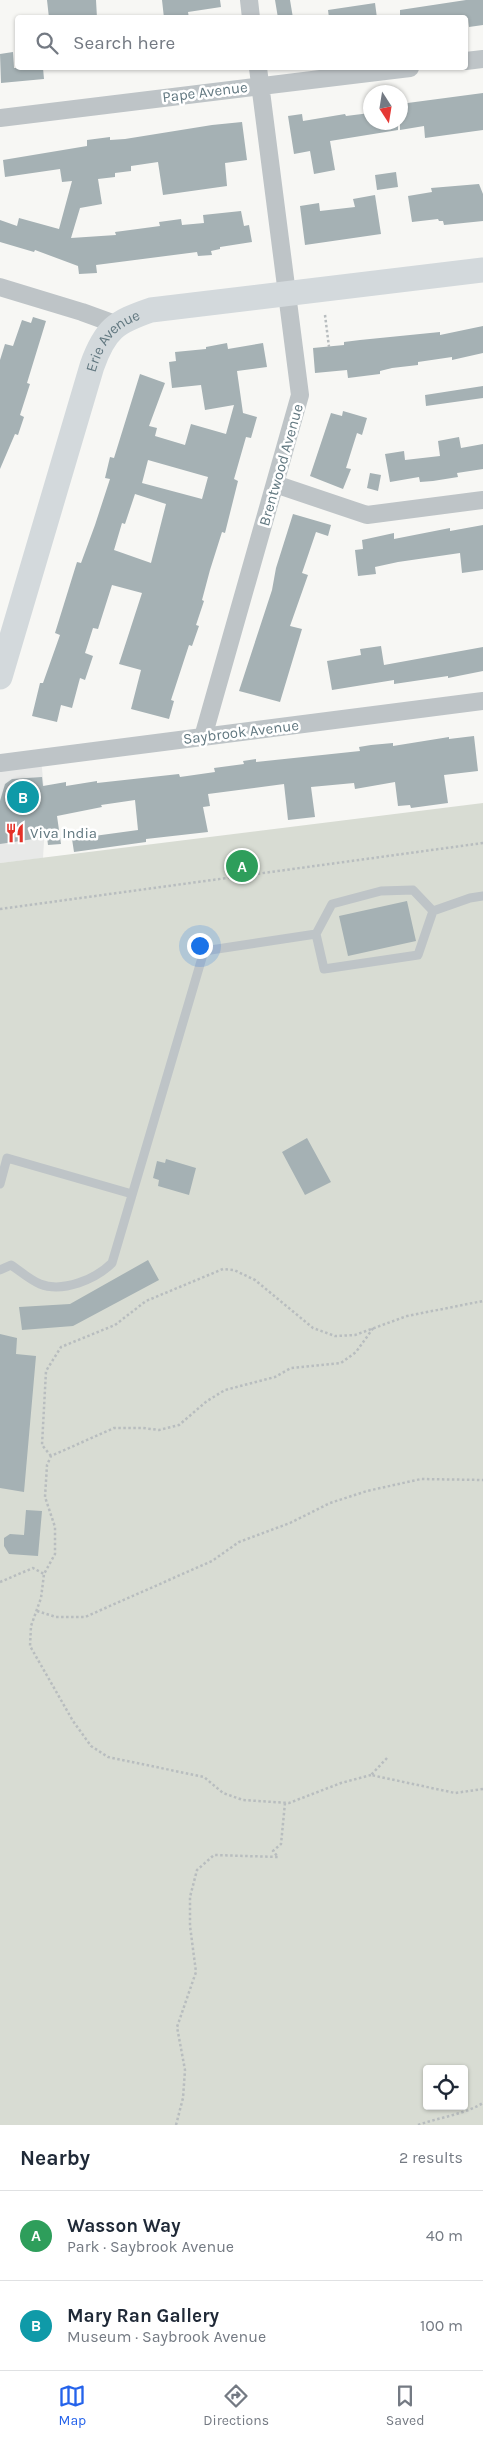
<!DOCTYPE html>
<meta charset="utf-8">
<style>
body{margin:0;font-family:Karla,sans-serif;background:#f2f2f3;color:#1f2937}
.controls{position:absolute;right:15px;bottom:15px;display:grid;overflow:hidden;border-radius:5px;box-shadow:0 1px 4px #0004}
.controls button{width:45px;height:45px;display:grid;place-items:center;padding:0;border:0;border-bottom:1px solid #e0e1e3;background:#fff;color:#1f2937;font:25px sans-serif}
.compass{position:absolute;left:363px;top:85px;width:45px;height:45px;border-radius:50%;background:#fff;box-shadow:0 1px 4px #0004;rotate:168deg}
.you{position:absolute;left:199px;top:945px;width:18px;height:18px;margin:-12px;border:4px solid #fff;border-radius:50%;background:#1a73e8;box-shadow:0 0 0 8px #1a73e833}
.badge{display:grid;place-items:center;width:32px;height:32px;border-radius:50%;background:#2563eb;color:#fff;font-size:16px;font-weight:700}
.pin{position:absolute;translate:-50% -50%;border:2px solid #fff;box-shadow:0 1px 5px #0006}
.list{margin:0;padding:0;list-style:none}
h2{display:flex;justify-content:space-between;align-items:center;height:65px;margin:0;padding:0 20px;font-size:21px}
h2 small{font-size:16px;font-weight:400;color:#747a83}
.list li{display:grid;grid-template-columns:32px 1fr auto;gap:15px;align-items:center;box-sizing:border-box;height:90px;padding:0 20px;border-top:1px solid #e0e1e3}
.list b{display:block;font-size:19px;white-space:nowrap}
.list p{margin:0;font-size:16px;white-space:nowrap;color:#747a83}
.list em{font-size:16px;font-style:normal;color:#747a83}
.icon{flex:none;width:28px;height:28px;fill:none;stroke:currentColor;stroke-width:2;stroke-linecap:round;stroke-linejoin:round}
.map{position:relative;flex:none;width:483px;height:2125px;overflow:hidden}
.search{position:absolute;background:#fff;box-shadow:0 1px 4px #0004;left:15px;right:15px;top:15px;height:55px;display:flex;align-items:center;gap:12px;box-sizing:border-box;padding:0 18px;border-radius:5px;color:#747a83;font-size:19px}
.sheet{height:245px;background:#fff}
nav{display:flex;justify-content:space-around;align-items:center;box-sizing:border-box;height:70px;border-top:1px solid #e0e1e3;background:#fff;font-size:14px;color:#747a83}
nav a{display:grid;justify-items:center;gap:2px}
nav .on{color:#2563eb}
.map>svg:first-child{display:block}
.built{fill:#e8e9e8}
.green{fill:#d8dcd3;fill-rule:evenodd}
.building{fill:#a5b1b4;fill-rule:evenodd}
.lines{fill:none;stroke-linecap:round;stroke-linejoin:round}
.path{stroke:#b8bdbf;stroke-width:2.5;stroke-dasharray:2.5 2.5;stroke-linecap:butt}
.lane{stroke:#bec4c7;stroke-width:9}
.street{stroke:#bec4c7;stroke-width:18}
.secondary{stroke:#d3d9dc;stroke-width:25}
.labels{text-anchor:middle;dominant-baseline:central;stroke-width:5;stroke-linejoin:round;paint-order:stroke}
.street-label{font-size:15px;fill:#627880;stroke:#fff}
.poi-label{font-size:15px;fill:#627880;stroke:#fff;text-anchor:start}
</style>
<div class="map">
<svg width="483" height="2125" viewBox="0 0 483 2125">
<rect width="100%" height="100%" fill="#f7f7f4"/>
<path class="built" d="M41 758 46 810 43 858 0 863V763Z"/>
<path class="green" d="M483 803V2125H0V863ZM427 2069H464V2106H427Z"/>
<path class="building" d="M47 0H96L97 18H49Z
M162 0H220L221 7 188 12 189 18H164Z
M275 0H290L293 18H278Z
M466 0H483V25L469 27 468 18H400V10Z
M375 3 377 18H329L328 10Z
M13 52 14 68H43L44 79 1 83 0 54Z
M483 93V130L425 138 424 126 400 130V104Z
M370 113V122H398V130L330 141 335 170 314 174 310 151 294 154 288 116 302 114 303 121 345 114 346 116Z
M242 122 247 160 225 163 227 186 163 195 158 162 131 166V171L115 173V177L98 179 102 204 80 208 71 238 116 235 115 232 160 226 159 222 181 219 182 225 204 223 203 215 241 211 244 226 249 225 252 242 220 247V249L211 251 212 255 198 256 197 252 96 265 97 273 79 274 78 266 35 250 34 252 0 242V220L17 226 19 218 59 229 72 181 62 182 60 169 5 177 3 160 87 146V140L110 137V140L125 139 212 125Z
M396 172 398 187 377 190 375 175Z
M479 184 483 194V221L444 225 443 221H439L438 219 412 222 408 196 432 192 431 188Z
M375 195 381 234 305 245 300 206 319 203 320 211 355 207 353 199Z
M33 317 46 321 27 383 30 384 20 415 24 417 18 435 15 434 0 469V360L5 344 13 346 22 320 31 323Z
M483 326V353L452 360V357L418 362V365L392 368 380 371V374L348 378 347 370 315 373 313 348 344 345V342L360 340 440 332V335Z
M227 343 228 349 263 343 267 367 237 371 243 413 257 417 251 438 246 437 234 479 238 481 225 533 222 532 210 570 202 600 204 601 196 625 199 626 192 646 189 645 171 700 174 701 169 719 131 709 141 670 119 664 142 593 112 585 98 629 93 628 85 653 93 656 85 680 80 678 72 708 61 705 57 722 32 716 40 683H43L60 635 55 633 77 562 81 563 95 525 110 479 105 478 110 457 114 458 140 374 165 383 149 426 157 428 155 436 185 445 191 424 226 434 234 405 205 410 201 385 172 388 169 362 176 361 175 352 206 349V347ZM148 460 208 477 202 499 142 483ZM135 494 166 504 151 563 114 550 122 523 125 524Z
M483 386V398L426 406 425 395Z
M343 411 367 418 362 435 357 433 346 468 351 469 343 489 310 476 331 413 342 416Z
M459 437 461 448 483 444V469L457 473 458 477 433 481 420 482 419 477 390 482 385 454 404 451 405 460 440 456 438 441Z
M370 473 381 475 378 491 367 488Z
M293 514 331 525 328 536 316 532 302 573 308 575 290 626 302 629 280 702 239 691 272 590 276 568Z
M483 525V570L462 573 460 553 398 562 375 567 376 574 358 576 355 550 363 549 362 540 394 533V539L450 528V531Z
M381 646 384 665 483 647V671L448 678V676L394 684V680L332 690 327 661 361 655 360 649Z
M474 736 478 771 444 775 448 803 411 808 410 805 398 806 395 782 355 789 354 783 311 787 315 817 288 820 284 784 208 794 210 806 203 807 208 832 146 839V842L74 852 72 839 138 830 135 800 101 805 102 807 57 816 61 844 48 845 47 837 0 844V801L5 784 12 779 42 777 43 786 66 782V786L97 781V783L179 774 180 777 215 772 214 768 244 764 243 761 256 759V762L360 751 359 747 371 745 393 743V746L449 737V739Z
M407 901 416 941 348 956 339 916Z
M307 1138 331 1182 305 1195 282 1152Z
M166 1159 196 1168 189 1195 158 1186 159 1180 153 1178 157 1161 165 1163Z
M148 1260 159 1280 73 1326 22 1330 19 1307 70 1304Z
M0 1334 17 1338 16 1354 36 1356 24 1492 0 1488Z
M26 1510 42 1511 38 1556 9 1554 4 1546V1538L10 1534 24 1535Z"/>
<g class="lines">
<path class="path" d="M325 315 329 347
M0 909 483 843
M51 1456 42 1445 46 1371 61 1347 115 1325 146 1301 223 1269 234 1270 255 1280 313 1328 335 1336 355 1335 407 1316 483 1301
M0 1582 33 1568 44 1574
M37 1611 56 1617H85L212 1561 239 1542 290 1523 330 1503 367 1491 421 1479 483 1480
M387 1758 371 1775 455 1793 483 1789
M371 1775 341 1783 289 1803 243 1800 223 1793 204 1777 108 1757 91 1746 73 1721 30 1646 31 1626 41 1598 44 1574 55 1554V1527L45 1497 47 1465 51 1456 114 1428H143L159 1430 179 1425 207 1401 225 1390 275 1377 291 1368 341 1363 356 1352 374 1327
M176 2125 183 2098 185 2070 177 2027 196 1972 190 1926V1897L197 1870 214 1855 278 1857 273 1851 281 1844 285 1803
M418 2125C440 2117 463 2115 483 2103"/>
<path class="lane" d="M316 934 332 904 381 891 413 890 433 911
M0 1184 7 1158 132 1194
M0 1270 11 1265C20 1271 30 1280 40 1284 63 1293 96 1279 112 1263L204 951 316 934 324 969 418 955 433 911 470 898 483 896"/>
<path class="street" d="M249 0 251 18
M466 61 483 59
M0 118 410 68
M0 287 82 312 115 324
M275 484 367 515 483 500
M203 737 300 395 258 68
M0 763 483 701"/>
<path class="secondary" id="s1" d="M0 677 92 366C105 329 116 322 151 310L483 270"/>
</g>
<defs>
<symbol id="restaurant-bare" viewBox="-9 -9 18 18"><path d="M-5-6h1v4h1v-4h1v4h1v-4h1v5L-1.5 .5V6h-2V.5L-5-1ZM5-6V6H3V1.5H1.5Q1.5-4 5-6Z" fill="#e43128" stroke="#fff" stroke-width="2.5" paint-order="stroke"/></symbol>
</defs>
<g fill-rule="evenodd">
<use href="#restaurant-bare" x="1" y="819" width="28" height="28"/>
</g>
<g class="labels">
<g class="street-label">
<text transform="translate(205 92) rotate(-7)">Pape Avenue</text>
<text stroke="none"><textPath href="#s1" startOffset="358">Erie Avenue</textPath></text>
<text transform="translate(281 465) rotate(-74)">Brentwood Avenue</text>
<text transform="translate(241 732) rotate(-7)">Saybrook Avenue</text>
</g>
<g class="poi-label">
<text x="30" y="833">Viva India</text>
</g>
</g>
</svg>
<div class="controls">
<button><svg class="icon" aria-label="locate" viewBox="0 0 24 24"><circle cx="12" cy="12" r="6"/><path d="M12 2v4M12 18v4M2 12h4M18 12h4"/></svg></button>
</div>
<svg class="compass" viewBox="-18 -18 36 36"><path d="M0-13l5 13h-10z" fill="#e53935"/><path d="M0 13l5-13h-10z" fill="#747a83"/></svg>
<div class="you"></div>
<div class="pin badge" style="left:242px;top:866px;background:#2e9e5b">A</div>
<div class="pin badge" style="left:23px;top:797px;background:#0f9aa8">B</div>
<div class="search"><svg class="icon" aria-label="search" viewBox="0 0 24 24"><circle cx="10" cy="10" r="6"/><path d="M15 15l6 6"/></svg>Search here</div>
</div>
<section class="sheet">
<h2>Nearby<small>2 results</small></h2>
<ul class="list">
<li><span class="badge" style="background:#2e9e5b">A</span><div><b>Wasson Way</b><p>Park · Saybrook Avenue</p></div><em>40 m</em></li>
<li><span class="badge" style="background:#0f9aa8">B</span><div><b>Mary Ran Gallery</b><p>Museum · Saybrook Avenue</p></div><em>100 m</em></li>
</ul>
</section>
<nav>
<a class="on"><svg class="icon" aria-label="map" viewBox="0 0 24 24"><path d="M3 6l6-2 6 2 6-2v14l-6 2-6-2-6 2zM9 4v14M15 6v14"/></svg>Map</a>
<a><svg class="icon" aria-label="directions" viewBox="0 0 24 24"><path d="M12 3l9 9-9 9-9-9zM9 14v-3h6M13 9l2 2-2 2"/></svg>Directions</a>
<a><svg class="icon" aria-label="saved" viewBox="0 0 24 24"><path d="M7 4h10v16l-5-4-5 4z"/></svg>Saved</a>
</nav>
